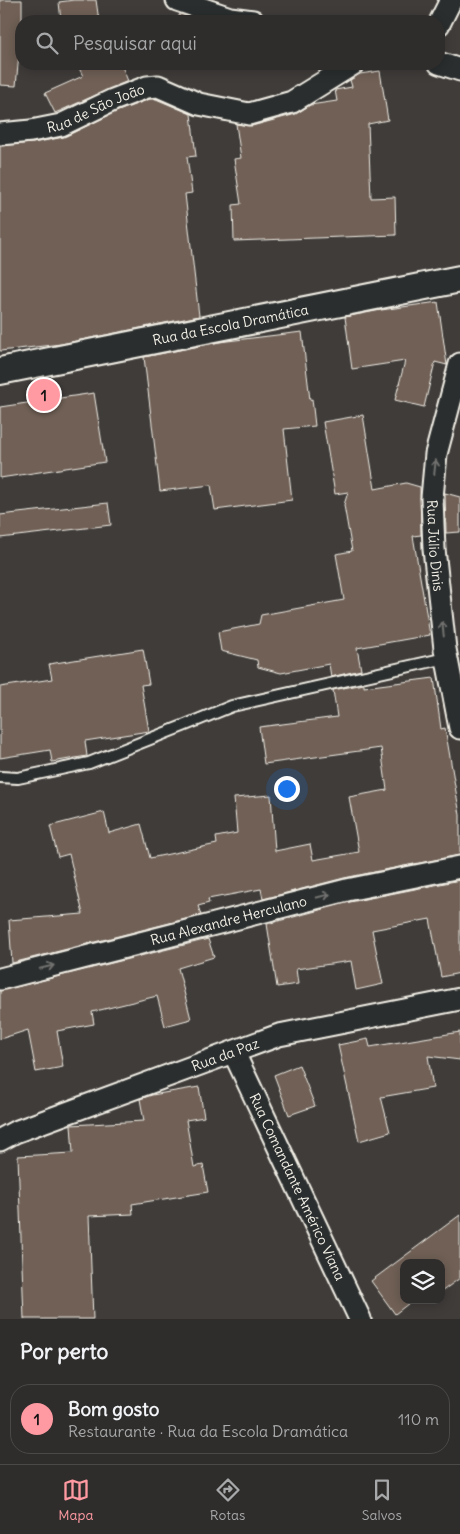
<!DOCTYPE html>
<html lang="pt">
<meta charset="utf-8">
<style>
body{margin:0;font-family:Delius,sans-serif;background:#3b3938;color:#f1f3f6}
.controls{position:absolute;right:15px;bottom:15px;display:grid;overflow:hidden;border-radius:10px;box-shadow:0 2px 12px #0003}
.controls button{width:45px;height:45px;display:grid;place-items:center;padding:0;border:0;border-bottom:1px solid #4a4948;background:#2f2d2c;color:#f1f3f6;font:25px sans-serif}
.you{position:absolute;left:286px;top:788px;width:18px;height:18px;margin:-12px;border:4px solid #fff;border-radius:50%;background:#1a73e8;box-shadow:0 0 0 8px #1a73e833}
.badge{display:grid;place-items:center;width:32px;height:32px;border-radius:50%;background:#ff9aa2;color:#111;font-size:16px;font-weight:700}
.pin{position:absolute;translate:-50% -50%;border:2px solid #fff;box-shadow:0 1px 5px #0006}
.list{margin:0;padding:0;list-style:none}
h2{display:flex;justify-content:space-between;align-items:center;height:65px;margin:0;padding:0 20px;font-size:21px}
h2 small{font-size:16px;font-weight:400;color:#a7a8a9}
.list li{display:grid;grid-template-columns:32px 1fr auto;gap:15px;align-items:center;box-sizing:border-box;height:70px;margin:0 10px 10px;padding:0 10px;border:1px solid #4a4948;border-radius:20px}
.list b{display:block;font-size:19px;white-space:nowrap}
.list p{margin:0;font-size:16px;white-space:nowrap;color:#a7a8a9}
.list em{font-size:16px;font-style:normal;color:#a7a8a9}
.icon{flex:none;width:28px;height:28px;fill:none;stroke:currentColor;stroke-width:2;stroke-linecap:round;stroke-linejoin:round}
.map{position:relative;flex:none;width:460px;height:1319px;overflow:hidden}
.search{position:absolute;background:#2f2d2c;box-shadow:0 2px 12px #0003;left:15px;right:15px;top:15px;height:55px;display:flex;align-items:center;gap:12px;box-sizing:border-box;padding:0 18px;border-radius:20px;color:#a7a8a9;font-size:19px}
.sheet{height:145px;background:#2f2d2c}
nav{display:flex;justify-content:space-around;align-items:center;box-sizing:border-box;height:70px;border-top:1px solid #4a4948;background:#2f2d2c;font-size:14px;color:#a7a8a9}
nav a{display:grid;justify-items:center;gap:2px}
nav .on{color:#ff9aa2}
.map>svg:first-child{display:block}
.building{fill:#706057;stroke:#f4f1e8}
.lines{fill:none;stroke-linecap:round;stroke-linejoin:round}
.service-casing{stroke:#f4f1e8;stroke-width:14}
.minor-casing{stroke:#f4f1e8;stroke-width:25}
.tertiary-casing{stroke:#f4f1e8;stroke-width:30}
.service{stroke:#2a2d2e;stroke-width:10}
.minor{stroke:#2a2d2e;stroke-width:21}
.tertiary{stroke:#2a2d2e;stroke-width:26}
.oneway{stroke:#71726f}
.labels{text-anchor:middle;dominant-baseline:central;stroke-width:5;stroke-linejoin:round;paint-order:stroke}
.street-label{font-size:14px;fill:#f4f1e8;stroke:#2a2d2e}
</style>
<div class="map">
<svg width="460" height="1319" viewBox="0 0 460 1319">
<rect width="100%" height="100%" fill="#3f3c3a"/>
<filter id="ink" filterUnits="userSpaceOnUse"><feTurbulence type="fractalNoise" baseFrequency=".02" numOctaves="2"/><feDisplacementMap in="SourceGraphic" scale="10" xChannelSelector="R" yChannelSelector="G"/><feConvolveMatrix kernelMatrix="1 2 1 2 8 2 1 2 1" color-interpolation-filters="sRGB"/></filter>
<g filter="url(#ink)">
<path class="building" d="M0 0H22V21L16 86 0 85Z
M74 0H96L99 21H61L59 2Z
M180 14 201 21H176Z
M77 64H121L128 81 55 113 45 93 83 76Z
M380 71 388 120 368 124 371 198 395 197 396 235 234 241 233 205 241 204 234 159 241 158 236 124 252 126 296 114 310 105 337 101 335 90 352 87 350 80 360 74Z
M150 99H156L191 114 196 156 187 157 192 193 185 194 199 316 61 344 0 351V146L33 143 64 137 118 111Z
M438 302 447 365 435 362 424 407 395 400 405 361 352 369 345 317 381 310Z
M302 332 310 400 312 399 315 426 284 429 292 500 215 510 211 485 160 491 144 357 219 342Z
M94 393 105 462 0 478V407Z
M363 415 375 489 406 483 420 487 421 535 413 536 430 635 357 648 361 670 331 677 329 664 281 673 258 667 257 660 221 651 218 632 259 624 261 615 344 600 336 554 352 551 344 505 348 492 335 494 323 422Z
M445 493 460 497V532L446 533Z
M108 503 111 525 0 538V515Z
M143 649 149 684 141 685 149 731 85 741 87 756 52 762 50 750 0 758V687L52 679 49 664Z
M434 678 441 729 445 728 460 815V855L344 878 263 899 261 889 208 899 209 903 198 906 201 915 12 963 9 920 83 914 69 854 58 857 50 826 104 812 109 833 141 824 150 858 217 844 216 837 237 833 234 798 271 795 275 851 310 844 313 860 359 852 349 797 387 790 381 748 264 764 259 727 337 717 333 690 364 684V687Z
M460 880V973L441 977 430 919 372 930 383 984 356 990 351 961 296 969 298 984 277 987 267 924 350 902Z
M208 939 214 957 178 968 191 1019 165 1026 157 996 92 1012 94 1024 57 1031 63 1067 36 1072 28 1030 0 1039V991Z
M460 1032V1060L428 1056 433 1088 381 1097 390 1132 359 1141 338 1045 368 1039 370 1047Z
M299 1065 315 1106 289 1115 274 1075Z
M199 1087 204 1117 186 1120 194 1167 203 1165 208 1192 132 1204 133 1214 89 1216 93 1319H24L18 1156 73 1153 71 1125 144 1121 140 1099 152 1095Z
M460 1215V1278L441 1292V1263H404V1300H413L395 1314 371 1281Z"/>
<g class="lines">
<defs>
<path id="service" d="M0 777 18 778 89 763 183 726 232 706 446 658"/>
<g id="minor">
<path d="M177 0 230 18 253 21"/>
<path d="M439 24 451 0"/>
<path d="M439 63 460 70"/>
<path id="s1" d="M0 134 31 131 61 125 113 100 147 87 158 86 199 104 249 114 292 102 353 64"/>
<path id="s2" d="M460 364 436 454 432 498 434 549 445 649 460 728"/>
<path id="s3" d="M0 979 347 890 460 867"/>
<path id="s4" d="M234 1053 360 1319"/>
<path id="s5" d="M0 1140 15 1132 279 1035 460 999"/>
</g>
<g id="tertiary">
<path id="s6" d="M0 371 460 279"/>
</g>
</defs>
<use href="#service" class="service-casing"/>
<use href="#minor" class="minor-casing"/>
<use href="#tertiary" class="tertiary-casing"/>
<use href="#service" class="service"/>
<use href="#minor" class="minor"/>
<use href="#tertiary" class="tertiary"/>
</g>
<defs><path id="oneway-shaft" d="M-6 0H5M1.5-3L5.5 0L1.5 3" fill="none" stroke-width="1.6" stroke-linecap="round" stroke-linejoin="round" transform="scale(1.25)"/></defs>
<g class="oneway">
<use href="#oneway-shaft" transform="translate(435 467) rotate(-84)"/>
<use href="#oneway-shaft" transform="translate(443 629) rotate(-96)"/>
<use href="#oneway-shaft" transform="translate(323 896) rotate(-14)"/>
<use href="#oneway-shaft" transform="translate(47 967) rotate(-14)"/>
</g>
</g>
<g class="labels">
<g class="street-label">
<text stroke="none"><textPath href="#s1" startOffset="100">Rua de São João</textPath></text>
<text stroke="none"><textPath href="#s6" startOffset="235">Rua da Escola Dramática</textPath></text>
<text stroke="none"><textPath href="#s2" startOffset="185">Rua Júlio Dinis</textPath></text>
<text stroke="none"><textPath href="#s3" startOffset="236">Rua Alexandre Herculano</textPath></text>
<text stroke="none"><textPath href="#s5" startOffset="241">Rua da Paz</textPath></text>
<text stroke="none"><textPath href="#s4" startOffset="148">Rua Comandante Américo Viana</textPath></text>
</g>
</g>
</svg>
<div class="controls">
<button><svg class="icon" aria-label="layers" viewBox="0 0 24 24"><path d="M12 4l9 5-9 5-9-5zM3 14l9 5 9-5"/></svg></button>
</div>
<div class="you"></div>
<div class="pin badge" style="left:44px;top:395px">1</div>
<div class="search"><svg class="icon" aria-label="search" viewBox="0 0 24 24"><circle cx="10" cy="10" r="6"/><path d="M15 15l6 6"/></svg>Pesquisar aqui</div>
</div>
<section class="sheet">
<h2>Por perto<small></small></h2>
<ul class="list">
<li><span class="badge">1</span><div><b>Bom gosto</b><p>Restaurante · Rua da Escola Dramática</p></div><em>110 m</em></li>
</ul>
</section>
<nav>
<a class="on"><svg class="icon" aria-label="map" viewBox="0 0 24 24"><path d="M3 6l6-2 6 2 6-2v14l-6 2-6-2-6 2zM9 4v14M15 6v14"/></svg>Mapa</a>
<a><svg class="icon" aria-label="directions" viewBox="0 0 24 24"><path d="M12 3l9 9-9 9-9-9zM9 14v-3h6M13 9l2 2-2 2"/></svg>Rotas</a>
<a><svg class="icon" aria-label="saved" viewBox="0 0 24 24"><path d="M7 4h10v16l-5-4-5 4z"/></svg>Salvos</a>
</nav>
